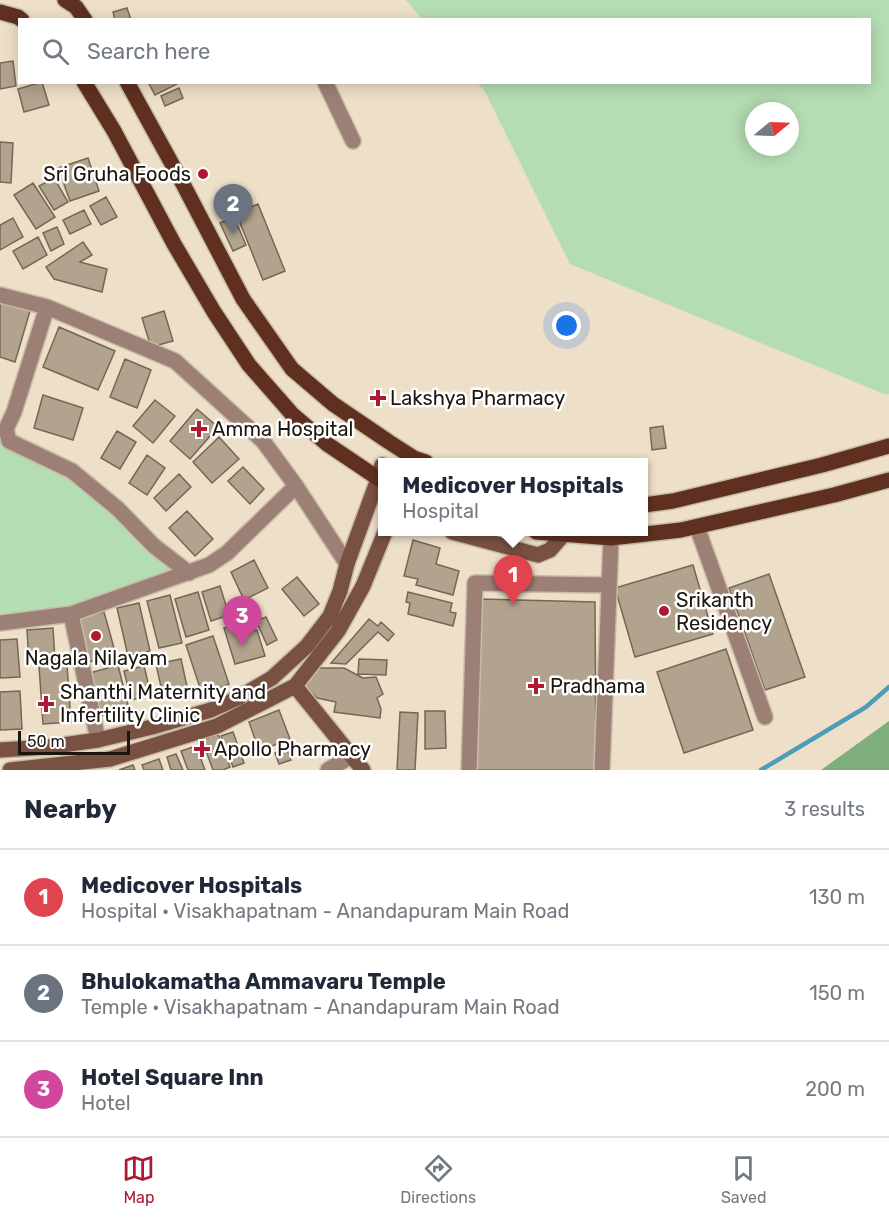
<!DOCTYPE html>
<meta charset="utf-8">
<style>
body{margin:0;font-family:Rubik,sans-serif;background:#f6f6f7;color:#1f2937}
.compass{position:absolute;left:745px;top:102px;width:54px;height:54px;border-radius:50%;background:#fff;box-shadow:0 3px 15px #0003;rotate:71deg}
.scale{position:absolute;left:18px;bottom:15px;width:112px;box-sizing:border-box;padding-left:6px;border:3px solid #1b160e;border-top:0;font-size:16px;line-height:21px;white-space:nowrap;color:#1b160e;-webkit-text-stroke:4px #fff;paint-order:stroke}
.you{position:absolute;left:567px;top:326px;width:21px;height:21px;margin:-15px;border:4px solid #fff;border-radius:50%;background:#1a73e8;box-shadow:0 0 0 9px #1a73e833}
.badge{display:grid;place-items:center;width:39px;height:39px;border-radius:50%;background:#ad1933;color:#fff;font-size:20px;font-weight:700}
.pin{position:absolute;translate:-50% -50px;filter:drop-shadow(0 2px 3px #0008)}
.pin::after{content:'';position:absolute;top:32px;width:21px;height:18px;background:inherit;clip-path:polygon(0 0,100% 0,50% 100%)}
.popup{position:absolute;left:378px;top:458px;width:270px;height:78px;box-sizing:border-box;display:grid;place-content:center;border-radius:0px;background:#fff;filter:drop-shadow(0 2px 4px #0005);font-size:20px;white-space:nowrap;color:#747a83}
.popup b{font-size:22px;color:#1f2937}
.popup::after{content:'';position:absolute;left:50%;top:100%;margin-left:-12px;border:12px solid transparent;border-top-color:#fff}
.list{margin:0;padding:0;list-style:none}
h2{display:flex;justify-content:space-between;align-items:center;height:78px;margin:0;padding:0 24px;font-size:26px}
h2 small{font-size:20px;font-weight:400;color:#747a83}
.list li{display:grid;grid-template-columns:39px 1fr auto;gap:18px;align-items:center;box-sizing:border-box;height:96px;padding:0 24px;border-top:2px solid #e0e1e3}
.list b{display:block;font-size:22px;white-space:nowrap}
.list p{margin:0;font-size:20px;white-space:nowrap;color:#747a83}
.list em{font-size:20px;font-style:normal;color:#747a83}
.icon{flex:none;width:33px;height:33px;fill:none;stroke:currentColor;stroke-width:2;stroke-linecap:round;stroke-linejoin:round}
.map{position:relative;flex:none;width:889px;height:770px;overflow:hidden}
.search{position:absolute;background:#fff;box-shadow:0 3px 15px #0003;left:18px;right:18px;top:18px;height:66px;display:flex;align-items:center;gap:15px;box-sizing:border-box;padding:0 21px;border-radius:0px;color:#747a83;font-size:22px}
.sheet{height:366px;background:#fff}
nav{display:flex;justify-content:space-around;align-items:center;box-sizing:border-box;height:84px;border-top:2px solid #e0e1e3;background:#fff;font-size:16px;color:#747a83}
nav a{display:grid;justify-items:center;gap:3px}
nav .on{color:#ad1933}
.map>svg:first-child{display:block}
.green{fill:#b5ddb3;fill-rule:evenodd}
.forest{fill:#7fae7d}
.lines{fill:none;stroke-linecap:round;stroke-linejoin:round}
.stream{stroke:#4e9db7;stroke-width:4.5}
.building{fill:#b2a38f;stroke:#746754;stroke-width:1.5}
.street-casing{stroke:#c8bba7;stroke-width:18}
.secondary-casing{stroke:#c8bba7;stroke-width:18}
.primary-casing{stroke:#c8bba7;stroke-width:18}
.street{stroke:#9c8075;stroke-width:15}
.secondary{stroke:#795143;stroke-width:15}
.primary{stroke:#5f3020;stroke-width:15}
.poi-dot{fill:#ad1933;stroke:#fff;stroke-width:2}
.labels{text-anchor:middle;dominant-baseline:central;stroke-width:5;stroke-linejoin:round;paint-order:stroke}
.poi-label{font-size:20px;fill:#1b160e;stroke:#fff;text-anchor:start}
</style>
<div class="map">
<svg width="889" height="770" viewBox="0 0 889 770">
<rect width="100%" height="100%" fill="#eedfc9"/>
<path class="green" d="M406 0H889V394H884L570 264 484 90 477 83 870 82V20H423ZM754 111H790V147H754Z
M0 441 69 473 183 572 80 605 0 618Z"/>
<path class="forest" d="M889 721V770H821Z"/>
<g class="lines">
<path class="stream" d="M761 770 866 707 889 687"/>
</g>
<path class="building" d="M127 8 131 20H115L113 12Z
M13 61 16 86 0 89V63Z
M42 82 49 105 24 112 18 89Z
M148 82H176L177 84 155 95Z
M179 88 183 98 165 106 161 96Z
M0 142 13 143 11 183 0 182Z
M88 158 99 191 70 201 58 168Z
M54 178 68 202 54 210 39 186Z
M33 183 55 217 36 229 14 195Z
M106 197 117 217 101 225 90 206Z
M258 204 285 271 263 280 236 213Z
M84 210 91 224 70 234 63 220Z
M234 217 246 245 233 251 220 223Z
M13 218 23 237 0 250V225Z
M57 227 64 244 51 251 43 233Z
M38 237 47 255 23 269 13 251Z
M83 242 92 255 80 262 107 269 102 292 54 279 46 267Z
M0 302 30 311 15 362 0 357Z
M164 311 173 341 151 347 142 318Z
M59 327 115 351 98 390 43 367Z
M125 359 151 370 137 408 110 397Z
M43 395 83 408 73 440 34 428Z
M155 400 175 416 153 443 133 426Z
M197 409 218 427 190 459 170 441Z
M663 426 666 448 652 450 650 428Z
M117 431 136 442 120 469 101 458Z
M219 437 239 459 212 483 193 462Z
M147 455 165 468 147 495 129 483Z
M243 467 264 489 250 504 228 481Z
M179 474 191 487 166 511 154 498Z
M187 511 213 539 195 556 169 528Z
M413 540 440 548 436 564 459 571 453 595 416 585 418 579 404 576Z
M254 560 268 588 244 600 231 572Z
M693 565 713 634 635 657 615 588Z
M769 574 805 677 765 690 729 588Z
M297 577 319 604 304 616 282 589Z
M220 586 229 615 211 621 202 592Z
M198 592 209 630 186 637 175 599Z
M408 592 452 603 450 612 456 613 453 626 408 614 410 603 406 602Z
M170 595 182 643 159 648 147 601Z
M479 599 595 602 596 770H474Z
M139 603 150 651 128 656 117 608Z
M104 612 116 655 89 662 77 618Z
M266 617 277 640 267 645 256 621Z
M369 619 378 626 381 622 394 634 388 641 378 632 346 664 331 663Z
M249 621 252 631 257 630 265 656 235 664 224 628Z
M53 628 55 660 29 662 27 630Z
M213 636 229 684 202 694 186 645Z
M17 639 20 677 0 678V640Z
M726 649 753 730 684 753 657 672Z
M181 659 188 691 163 696 156 664Z
M359 659 387 660 386 675 358 674Z
M67 665 71 722 43 724 39 666Z
M118 665 129 709 101 716 90 673Z
M144 666 151 695 131 700 124 671Z
M313 668H344L363 678 376 677 383 694 377 698 381 709 380 718 334 712 336 702 317 698 302 684Z
M20 691 22 729 0 730V692Z
M279 710 290 739 259 751 249 722Z
M425 711H445L446 748 425 749Z
M400 712 418 713 415 770H397Z
M233 732 244 763 233 767 221 736Z
M218 734 230 767 223 770H213L202 740Z
M196 746 205 770H188L181 751Z
M287 749 291 760 279 764 275 753Z
M176 754 183 770H171L167 757Z
M159 759 163 770H144L142 765Z
M133 765 135 770H119Z"/>
<g class="lines">
<defs>
<path id="street" d="M325 82 353 141
M0 295 47 307 175 361 263 441 296 486 347 564
M47 307 14 412 6 429 9 441 72 471 118 509 154 546 189 573
M697 527 765 717
M71 614 98 740
M0 623 71 614 209 565 227 553 296 486
M328 770 351 756
M469 770 475 583 609 585
M602 770 611 538"/>
<path id="secondary" d="M452 532 538 555 550 550 564 534
M295 686 363 770
M0 750 48 747 98 740 152 727 211 710 238 698 272 678 307 646 330 616 340 591 347 564 378 479 382 465
M10 770 110 759 217 726 295 686 338 631 363 586 385 532"/>
<path id="primary" d="M65 0 76 7 85 20
M0 12 18 17 22 20
M84 82 114 131 174 244 214 312 249 365 292 414 327 444 382 481
M127 82 183 184 243 299 292 369 333 404 389 442 414 458 426 462
M644 505 673 501 822 465 889 446
M536 532 611 538 681 530 834 495 889 480"/>
</defs>
<use href="#street" class="street-casing"/>
<use href="#secondary" class="secondary-casing"/>
<use href="#primary" class="primary-casing"/>
<use href="#street" class="street"/>
<use href="#secondary" class="secondary"/>
<use href="#primary" class="primary"/>
</g>
<g class="poi-dot">
<circle cx="203" cy="174" r="6"/>
<path d="M375 389h6v6h6v6h-6v6h-6v-6h-6v-6h6z"/>
<path d="M196 420h6v6h6v6h-6v6h-6v-6h-6v-6h6z"/>
<circle cx="664" cy="611" r="6"/>
<circle cx="96" cy="636" r="6"/>
<path d="M533 677h6v6h6v6h-6v6h-6v-6h-6v-6h6z"/>
<path d="M43 695h6v6h6v6h-6v6h-6v-6h-6v-6h6z"/>
<path d="M199 740h6v6h6v6h-6v6h-6v-6h-6v-6h6z"/>
</g>
<g class="labels">
<g class="poi-label">
<text x="191" y="174" text-anchor="end">Sri Gruha Foods</text>
<text x="390" y="398">Lakshya Pharmacy</text>
<text x="212" y="429">Amma Hospital</text>
<text x="676" y="600">Srikanth<tspan x="676" dy="23">Residency</tspan></text>
<text x="96" y="658" text-anchor="middle">Nagala Nilayam</text>
<text x="550" y="686">Pradhama</text>
<text x="60" y="692">Shanthi Maternity and<tspan x="60" dy="23">Infertility Clinic</tspan></text>
<text x="214" y="749">Apollo Pharmacy</text>
</g>
</g>
</svg>
<svg class="compass" viewBox="-18 -18 36 36"><path d="M0-13l5 13h-10z" fill="#e53935"/><path d="M0 13l5-13h-10z" fill="#747a83"/></svg>
<div class="scale">50 m</div>
<div class="you"></div>
<div class="pin badge" style="left:513px;top:605px;background:#e0444e">1</div>
<div class="popup"><b>Medicover Hospitals</b>Hospital</div>
<div class="pin badge" style="left:233px;top:234px;background:#6b7280">2</div>
<div class="pin badge" style="left:242px;top:646px;background:#d1479c">3</div>
<div class="search"><svg class="icon" aria-label="search" viewBox="0 0 24 24"><circle cx="10" cy="10" r="6"/><path d="M15 15l6 6"/></svg>Search here</div>
</div>
<section class="sheet">
<h2>Nearby<small>3 results</small></h2>
<ul class="list">
<li><span class="badge" style="background:#e0444e">1</span><div><b>Medicover Hospitals</b><p>Hospital · Visakhapatnam - Anandapuram Main Road</p></div><em>130 m</em></li>
<li><span class="badge" style="background:#6b7280">2</span><div><b>Bhulokamatha Ammavaru Temple</b><p>Temple · Visakhapatnam - Anandapuram Main Road</p></div><em>150 m</em></li>
<li><span class="badge" style="background:#d1479c">3</span><div><b>Hotel Square Inn</b><p>Hotel</p></div><em>200 m</em></li>
</ul>
</section>
<nav>
<a class="on"><svg class="icon" aria-label="map" viewBox="0 0 24 24"><path d="M3 6l6-2 6 2 6-2v14l-6 2-6-2-6 2zM9 4v14M15 6v14"/></svg>Map</a>
<a><svg class="icon" aria-label="directions" viewBox="0 0 24 24"><path d="M12 3l9 9-9 9-9-9zM9 14v-3h6M13 9l2 2-2 2"/></svg>Directions</a>
<a><svg class="icon" aria-label="saved" viewBox="0 0 24 24"><path d="M7 4h10v16l-5-4-5 4z"/></svg>Saved</a>
</nav>
